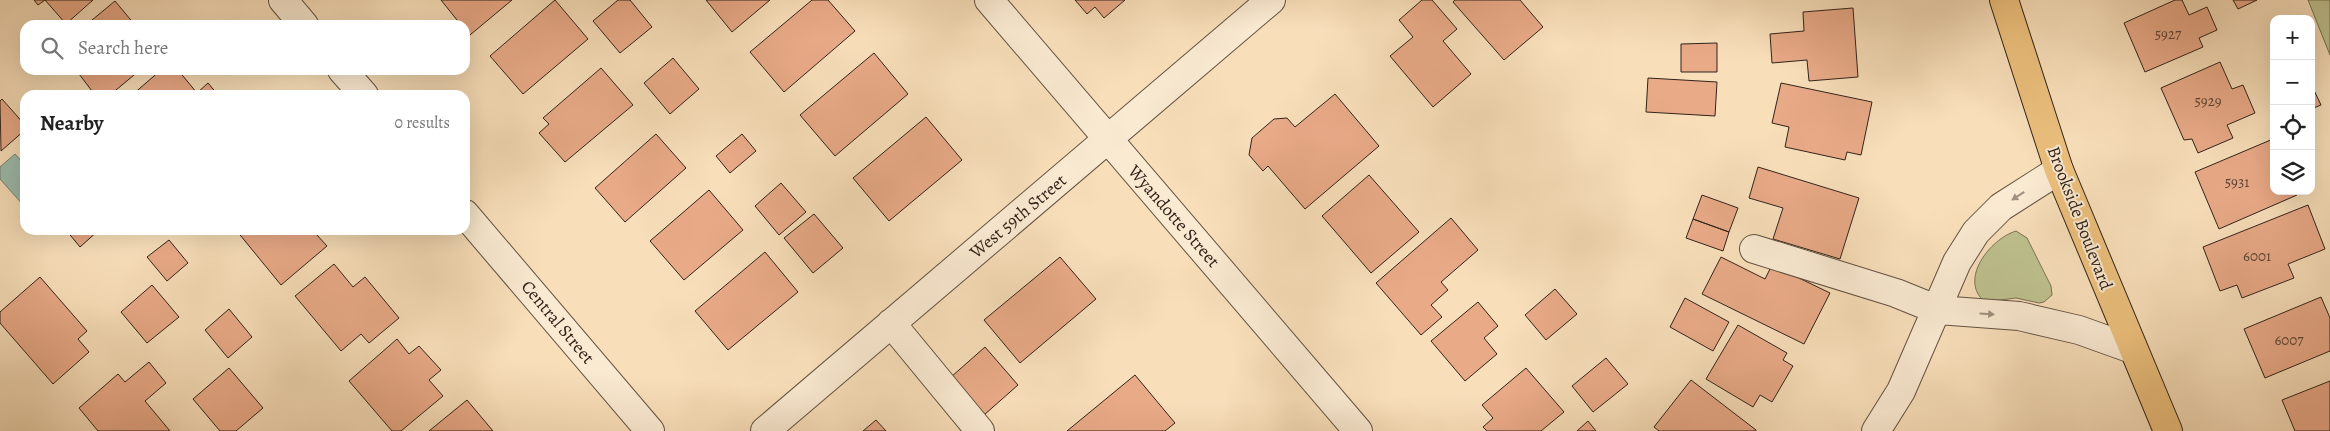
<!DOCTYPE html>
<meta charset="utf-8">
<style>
body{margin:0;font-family:Alegreya,serif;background:#f2f2f2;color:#222}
.controls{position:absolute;right:15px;top:15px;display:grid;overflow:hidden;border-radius:10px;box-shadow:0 5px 20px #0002}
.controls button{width:45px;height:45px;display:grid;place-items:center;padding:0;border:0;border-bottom:1px solid #e0e0e0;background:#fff;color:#222;font:25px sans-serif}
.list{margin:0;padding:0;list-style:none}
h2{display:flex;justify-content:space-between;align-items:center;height:65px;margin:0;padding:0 20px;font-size:21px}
h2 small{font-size:16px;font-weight:400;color:#767676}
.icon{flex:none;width:28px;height:28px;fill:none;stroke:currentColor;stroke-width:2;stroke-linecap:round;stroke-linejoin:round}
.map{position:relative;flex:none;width:2330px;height:431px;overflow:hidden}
.search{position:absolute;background:#fff;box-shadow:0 5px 20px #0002;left:20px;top:20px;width:450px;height:55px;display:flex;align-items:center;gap:12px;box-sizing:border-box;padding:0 18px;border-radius:15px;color:#767676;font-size:19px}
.panel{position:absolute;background:#fff;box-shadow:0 5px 20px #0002;left:20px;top:90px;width:450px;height:145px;border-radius:15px}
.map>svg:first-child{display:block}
.green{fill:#bec28f;stroke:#787254}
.water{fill:#9dbdae;stroke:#727f73}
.building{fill:#e9aa88;stroke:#31231a}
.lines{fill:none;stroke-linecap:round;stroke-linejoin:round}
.minor-casing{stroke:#635242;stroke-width:30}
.major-casing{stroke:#31231a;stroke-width:30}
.minor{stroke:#faead2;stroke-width:28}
.major{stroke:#ecc07d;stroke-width:28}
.oneway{fill:#a0907f}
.labels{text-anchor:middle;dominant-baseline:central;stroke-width:4;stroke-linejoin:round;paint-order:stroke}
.number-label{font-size:15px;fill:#5f4536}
.street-label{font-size:18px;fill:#31231a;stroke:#faead2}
</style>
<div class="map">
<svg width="2330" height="431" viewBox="0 0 2330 431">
<rect width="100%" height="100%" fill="#f8dfba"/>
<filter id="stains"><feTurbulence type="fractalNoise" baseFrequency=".004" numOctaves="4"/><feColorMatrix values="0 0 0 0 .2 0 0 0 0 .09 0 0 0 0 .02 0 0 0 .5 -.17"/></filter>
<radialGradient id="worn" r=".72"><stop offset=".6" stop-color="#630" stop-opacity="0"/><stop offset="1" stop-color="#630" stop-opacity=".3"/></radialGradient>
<path class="green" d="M2308 0H2330V55Z
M2016 231 2027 238 2051 286 2052 295 2044 302 2039 303 2016 298 1985 302C1958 280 1990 239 2016 231Z"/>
<path class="water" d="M15 154 25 165V207L0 179V167Z"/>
<path class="building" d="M34 0H93L66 24 45 0 38 5Z
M441 0H512L470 35 465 29V25H461Z
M555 0 588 39 523 94 490 56Z
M618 0H630L652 27 620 53 593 21Z
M706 0H770L732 32Z
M812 0H828L855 31 784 92 750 52Z
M1075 0H1125L1104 18 1095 7 1087 14Z
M1422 0H1432L1457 29 1443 41 1471 74 1433 107 1390 56 1413 37 1399 20Z
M1455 0H1520L1543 27 1504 60 1453 2Z
M2175 0H2182L2189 15 2207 7 2217 30 2199 38 2203 47 2145 72 2124 23Z
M2233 0H2257L2238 9Z
M115 1 135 25H86Z
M1853 8 1858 77 1809 81 1807 60 1772 63 1770 34 1804 31 1803 12Z
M1717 43V72H1681V44Z
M874 53 908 94 835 156 800 115Z
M673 58 699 89 670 114 644 83Z
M2220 62 2232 89 2243 85 2255 113 2227 125 2233 138 2198 153 2192 139 2184 140 2161 88Z
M601 68 633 105 565 162 539 133 549 124 543 118Z
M76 70H140L110 95H95Z
M161 70H178L197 93 208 83 218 95H132Z
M1648 78 1717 82 1715 116 1646 112Z
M1781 83 1872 102 1861 155 1847 152 1845 160 1785 147 1789 127 1772 123Z
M2311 84 2321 105 2311 109Z
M1335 94 1379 146 1305 209 1268 166 1263 171 1249 155 1252 138 1274 119 1287 118 1295 127Z
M2 99 25 125V130L1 151 0 101Z
M926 117 962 160 889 221 853 178Z
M656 134 686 168 625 222 595 188Z
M742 134 756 151 730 173 716 156Z
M2273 139 2274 191H2295L2297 195 2219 229 2195 172Z
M1758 167 1859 198 1840 259 1773 239 1783 208 1749 198Z
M1369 175 1419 232 1371 273 1322 216Z
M781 183 806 212 779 235 755 206Z
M709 190 743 230 684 280 650 241Z
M1702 195 1738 208 1729 232 1693 219Z
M2308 205 2325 249 2288 264 2294 278 2242 298 2237 285 2220 291 2203 247Z
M814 214 843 248 813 273 784 238Z
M1451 218 1478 250 1441 282 1448 290 1431 305 1442 317 1421 335 1376 283Z
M1693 219 1729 232 1723 251 1686 238Z
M66 230H99L80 247Z
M236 230H320L316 234 327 246 281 285Z
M169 240 188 263 167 281 147 257Z
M765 252 798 292 728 350 695 311Z
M1060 257 1096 299 1020 363 984 320Z
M1721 257 1765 279 1772 265 1830 293 1804 344 1702 294Z
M334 264 353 287 365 277 399 318 369 343 361 334 341 351 295 296Z
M40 277 87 331 78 339 89 352 53 384 0 323V312Z
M152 285 179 317 147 343 121 312Z
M1555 289 1577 314 1546 340 1525 315Z
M2321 297 2330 318V351L2265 378 2244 329Z
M1685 298 1729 322 1713 351 1670 327Z
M1478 302 1498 326 1484 338 1497 354 1465 381 1431 341Z
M229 309 252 337 228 358 205 330Z
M1738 325 1787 353 1783 360 1793 366 1772 402 1760 395 1753 407 1706 379Z
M397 339 409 354 419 346 441 370 429 380 443 396 401 431H392L349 381Z
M985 347 1018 385 984 415 951 377Z
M1606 358 1628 384 1593 412 1572 386Z
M149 362 166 383 145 401 170 431H98L79 408 118 374 125 382Z
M229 368 263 408 236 431H220L193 399Z
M1526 368 1564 412 1541 431H1487L1483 427 1493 418 1482 405Z
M1135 375 1175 423 1165 431H1067Z
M1691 380 1756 430V431H1659L1654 427Z
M2330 381V431H2295L2282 400Z
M467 400 493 431H429Z
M876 420 886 431H863Z
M1588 421 1596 431H1577Z"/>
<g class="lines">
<defs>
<path id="minor" d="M283 0 304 25
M989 0 1358 431
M342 70 364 95
M465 214 650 431
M1754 249 1896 293 1938 310 2019 316 2079 330 2132 349
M891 323 980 431
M765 431 1271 0
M1876 431 1901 391 1957 262 1976 232 2001 207 2059 170"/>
<path id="major" d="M2004 0 2059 170 2168 431"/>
</defs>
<use href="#minor" class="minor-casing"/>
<use href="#major" class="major-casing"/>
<use href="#minor" class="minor"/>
<use href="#major" class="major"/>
</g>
<defs><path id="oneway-solid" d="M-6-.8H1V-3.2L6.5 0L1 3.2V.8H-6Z" transform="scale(1.25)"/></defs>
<g class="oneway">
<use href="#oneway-solid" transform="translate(2018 196) rotate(147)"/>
<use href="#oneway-solid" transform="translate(1987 314) rotate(4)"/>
</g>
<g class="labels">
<g class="number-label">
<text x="2168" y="34">5927</text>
<text x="2208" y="101">5929</text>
<text x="2237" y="182">5931</text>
<text x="2257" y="256">6001</text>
<text x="2289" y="340">6007</text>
</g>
<g class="street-label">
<text transform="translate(1018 216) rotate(-40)">West 59th Street</text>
<text transform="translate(1174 216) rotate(49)">Wyandotte Street</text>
<text transform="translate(2080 218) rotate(69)">Brookside Boulevard</text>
<text transform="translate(558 322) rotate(50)">Central Street</text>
</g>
</g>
<rect width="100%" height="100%" filter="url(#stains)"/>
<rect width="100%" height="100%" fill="url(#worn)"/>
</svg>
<div class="controls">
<button>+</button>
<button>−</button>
<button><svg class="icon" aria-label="locate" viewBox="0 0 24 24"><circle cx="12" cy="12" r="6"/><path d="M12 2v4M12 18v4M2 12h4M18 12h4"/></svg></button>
<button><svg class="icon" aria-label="layers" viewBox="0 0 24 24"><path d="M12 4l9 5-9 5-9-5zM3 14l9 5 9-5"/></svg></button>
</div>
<div class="search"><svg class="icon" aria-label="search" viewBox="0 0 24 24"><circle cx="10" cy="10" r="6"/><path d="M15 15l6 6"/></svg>Search here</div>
<section class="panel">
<h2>Nearby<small>0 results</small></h2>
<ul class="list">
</ul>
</section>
</div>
